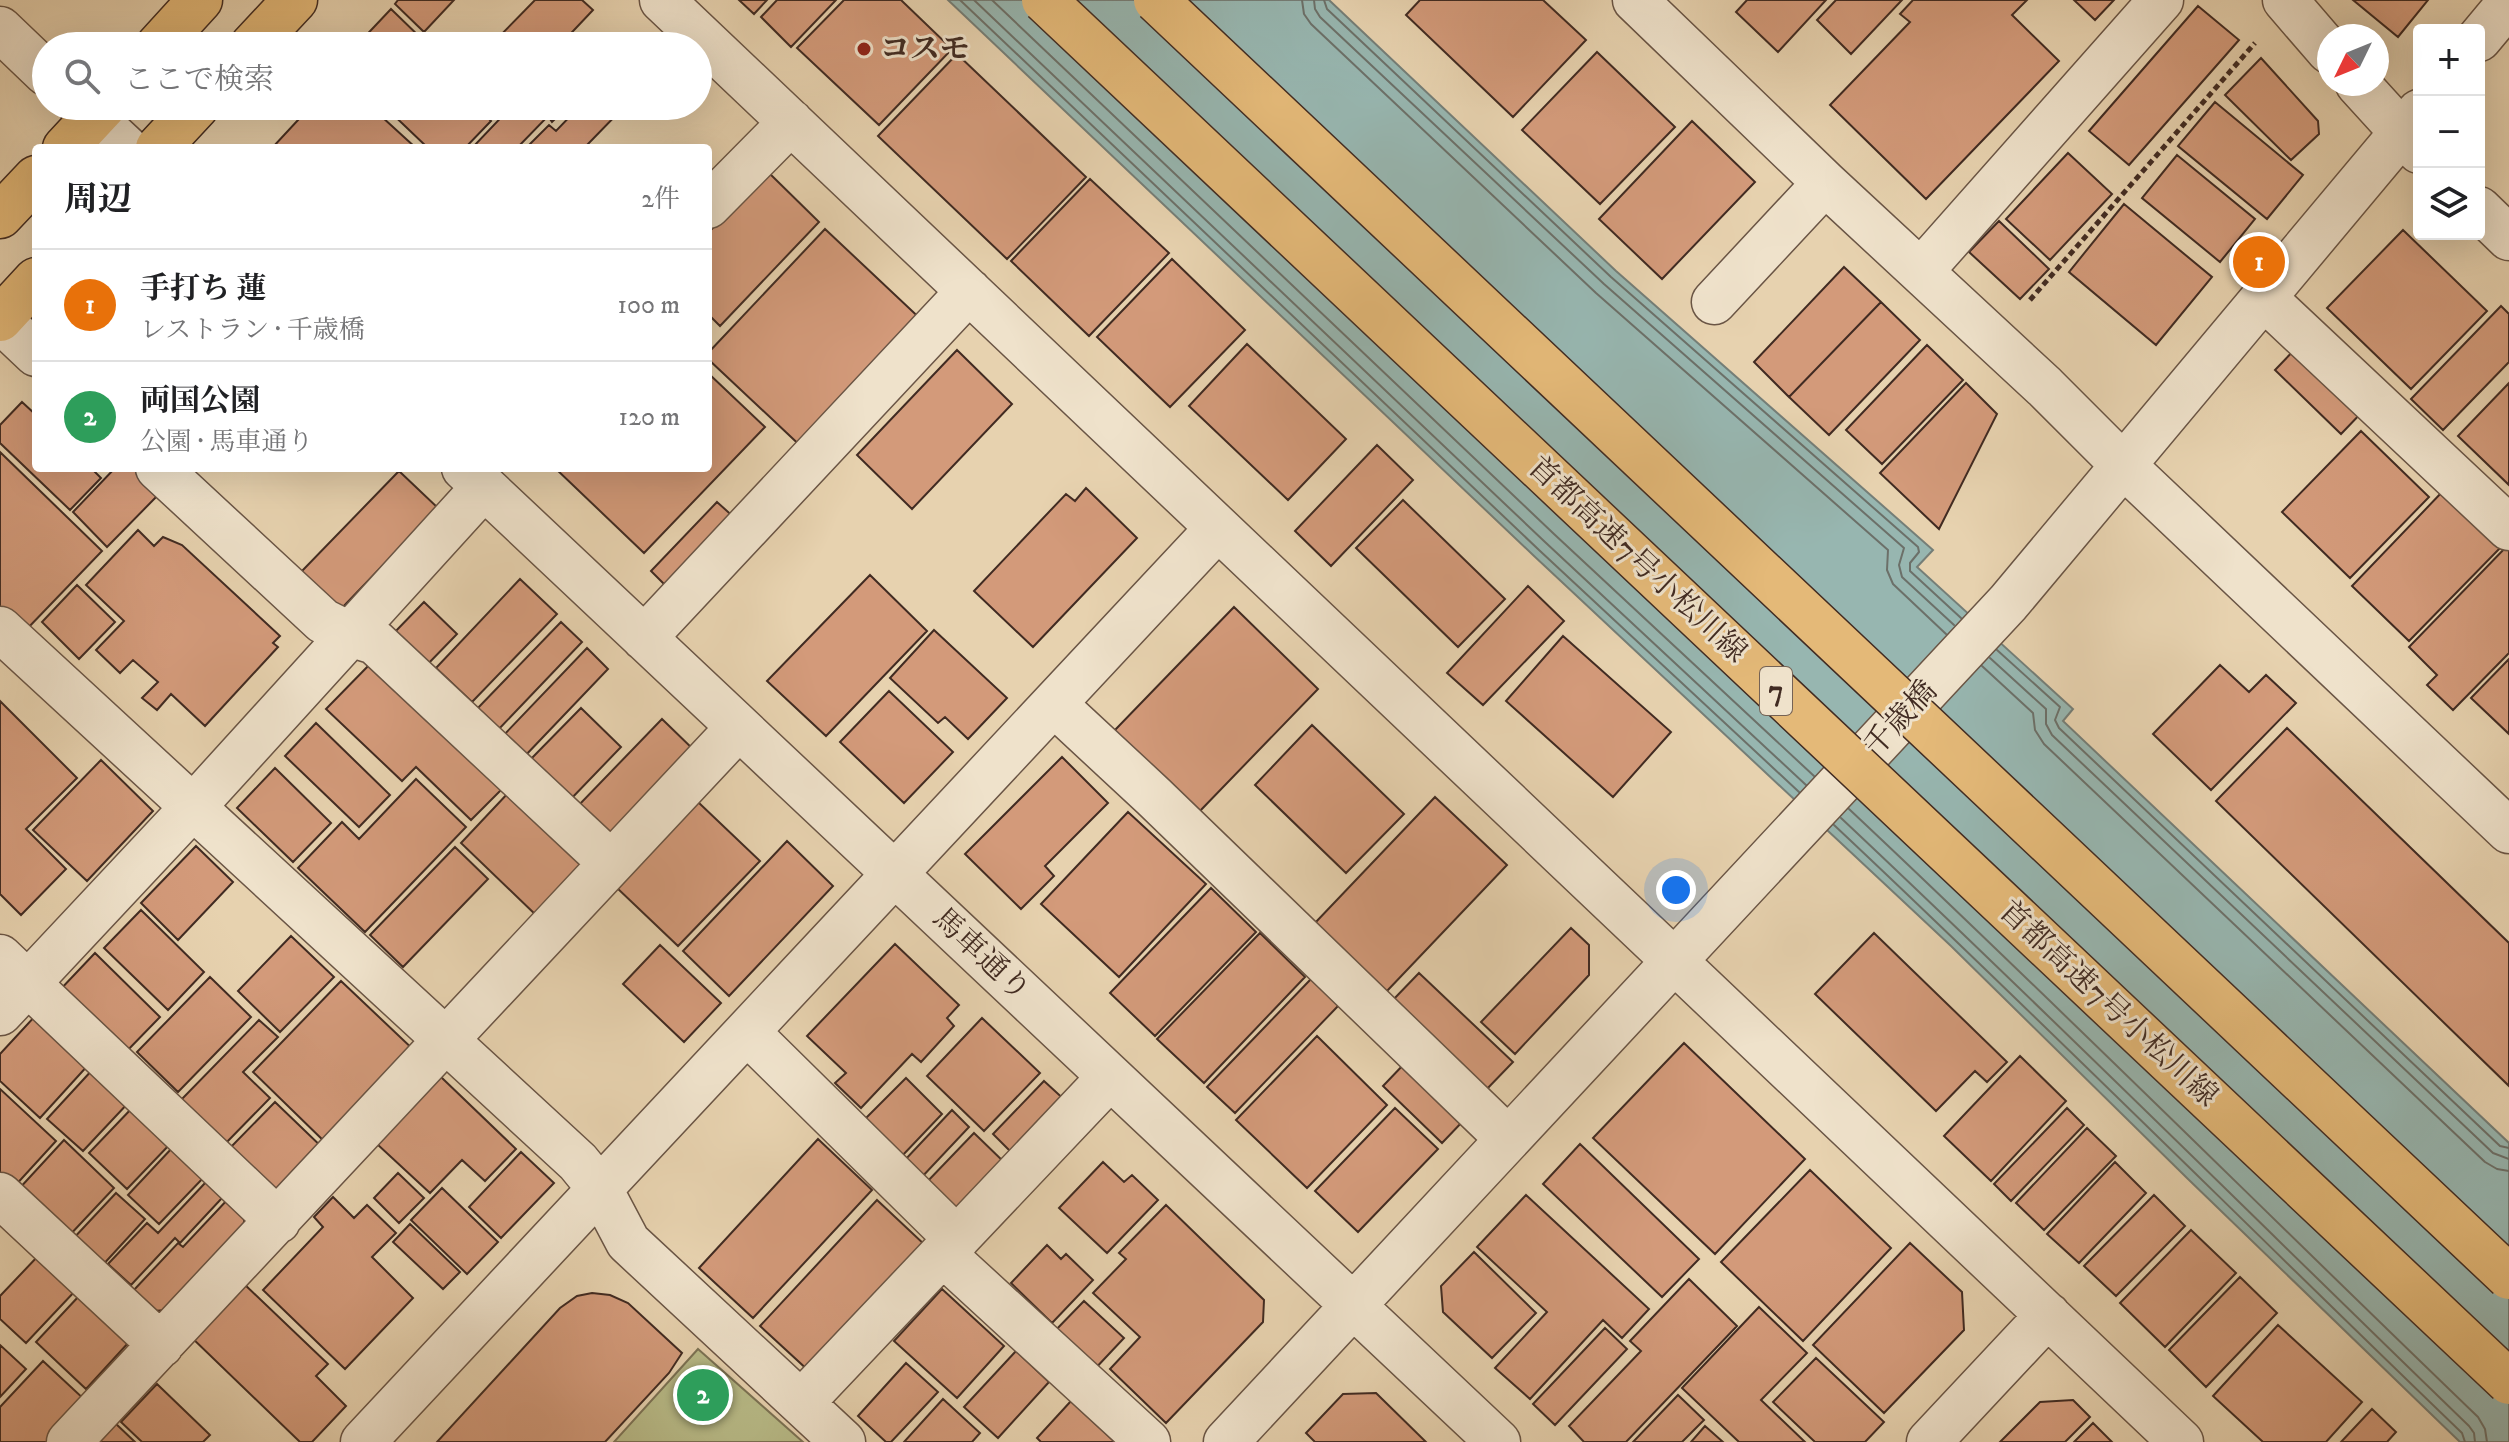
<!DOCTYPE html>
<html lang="ja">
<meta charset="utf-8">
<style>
body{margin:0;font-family:"IM FELL DW Pica","Noto Serif JP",serif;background:#f2f2f2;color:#202124}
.controls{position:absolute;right:24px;top:24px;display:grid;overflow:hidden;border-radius:8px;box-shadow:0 8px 32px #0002}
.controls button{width:72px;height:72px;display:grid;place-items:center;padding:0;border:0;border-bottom:2px solid #e0e0e0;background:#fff;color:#202124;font:40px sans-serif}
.compass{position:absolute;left:2317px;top:24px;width:72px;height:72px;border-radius:50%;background:#fff;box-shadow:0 8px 32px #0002;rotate:227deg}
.you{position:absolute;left:1676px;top:890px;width:28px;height:28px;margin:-20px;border:6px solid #fff;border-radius:50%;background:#1a73e8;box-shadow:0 0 0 12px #1a73e833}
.badge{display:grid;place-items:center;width:52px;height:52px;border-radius:50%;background:#0f766e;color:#fff;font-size:26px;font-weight:700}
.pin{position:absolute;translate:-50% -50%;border:4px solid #fff;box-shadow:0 2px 8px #0006}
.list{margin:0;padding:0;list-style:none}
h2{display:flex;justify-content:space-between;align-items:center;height:104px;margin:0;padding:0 32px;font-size:34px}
h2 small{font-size:26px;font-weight:400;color:#757577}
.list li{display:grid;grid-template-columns:52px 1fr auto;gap:24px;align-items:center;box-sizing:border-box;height:112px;padding:0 32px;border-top:2px solid #e0e0e0}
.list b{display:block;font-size:30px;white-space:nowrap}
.list p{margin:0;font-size:26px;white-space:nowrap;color:#757577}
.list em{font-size:26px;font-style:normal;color:#757577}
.icon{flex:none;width:44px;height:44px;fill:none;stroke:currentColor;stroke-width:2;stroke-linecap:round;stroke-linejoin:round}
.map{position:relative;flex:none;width:2509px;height:1442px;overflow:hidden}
.search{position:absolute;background:#fff;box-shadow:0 8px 32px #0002;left:32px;top:32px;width:680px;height:88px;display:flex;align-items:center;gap:20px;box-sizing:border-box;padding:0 28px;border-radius:44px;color:#757577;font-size:30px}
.panel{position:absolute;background:#fff;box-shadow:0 8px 32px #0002;left:32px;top:144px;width:680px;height:328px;border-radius:8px}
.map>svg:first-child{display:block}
.green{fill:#b8bb88;stroke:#7c7355;stroke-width:2}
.water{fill:#97b6b0;stroke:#757e77;stroke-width:2}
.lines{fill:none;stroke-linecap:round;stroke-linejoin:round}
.shore{stroke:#6c7069;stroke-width:2}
.building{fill:#d39a7a;stroke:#412b22;stroke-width:2}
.minor-casing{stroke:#6a5545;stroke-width:47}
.major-casing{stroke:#412b22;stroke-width:47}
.path{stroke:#412b22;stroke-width:5;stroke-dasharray:6 4;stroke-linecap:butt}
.minor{stroke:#efe2cb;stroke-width:44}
.major{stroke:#e4b978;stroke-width:44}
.highway-bridge-casing{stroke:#412b22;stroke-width:47;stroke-linecap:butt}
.highway-bridge{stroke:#e4b978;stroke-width:44}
.poi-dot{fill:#8f2418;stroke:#efe2cb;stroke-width:3}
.labels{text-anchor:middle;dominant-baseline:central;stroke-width:6;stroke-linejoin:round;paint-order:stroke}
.shield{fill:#efe2cb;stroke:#756255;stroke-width:2}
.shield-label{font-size:28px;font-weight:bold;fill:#412b22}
.poi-label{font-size:30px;font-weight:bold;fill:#412b22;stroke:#efe2cb;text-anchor:start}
.street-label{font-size:30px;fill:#412b22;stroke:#efe2cb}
</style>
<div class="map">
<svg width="2509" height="1442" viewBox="0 0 2509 1442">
<rect width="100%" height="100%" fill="#e7d2af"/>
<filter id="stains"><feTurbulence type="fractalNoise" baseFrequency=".0025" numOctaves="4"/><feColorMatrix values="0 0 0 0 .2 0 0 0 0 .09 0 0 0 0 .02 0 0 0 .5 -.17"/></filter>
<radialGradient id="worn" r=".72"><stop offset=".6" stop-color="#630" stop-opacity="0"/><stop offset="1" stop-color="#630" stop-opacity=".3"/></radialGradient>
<path class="green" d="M698 1349 803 1442H614Z"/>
<path class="water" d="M948 0H1329L1616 271 1933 550 1917 567 2073 709 2063 721 2509 1143V1442H2460L2188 1179 1951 946 1533 555Z"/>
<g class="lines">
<path class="shore" d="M960 0 1539 550 1799 792
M974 0 1545 542 1806 785
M992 0 1554 534 1814 776
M1302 0 1304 14 1311 24 1596 293 1888 550 1887 570 1893 584 1946 634
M1314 0 1315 9 1320 17 1604 284 1904 548 1899 565 1902 577 1954 625
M1324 0 1327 9 1611 277 1918 547 1919 552 1910 563V571L1961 618
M1997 650 2060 707 2055 720 2059 728 2500 1146 2509 1148
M1990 658 2046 709V724L2052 735 2493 1153 2509 1159
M1982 666 2033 713 2035 730 2044 744 2485 1162 2497 1169 2509 1171
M1849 809C2061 1008 2268 1215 2478 1417L2485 1429 2487 1442
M1841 818C2053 1017 2259 1223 2469 1426L2474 1433 2475 1442
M1834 825C2046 1024 2252 1231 2462 1433L2465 1442"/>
</g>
<path class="building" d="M398 0H454L424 32 395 4Z
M535 0H582L593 10 559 46H490Z
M739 0H767L754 14Z
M777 0H836L791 47 761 17Z
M844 0H901L952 49 879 125 797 48Z
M1420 0H1543L1586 40 1513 117 1406 15Z
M1747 0H1826L1778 52 1736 12Z
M1836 0H1902L1851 54 1817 20Z
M1913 0H2027L2012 15 2059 61 1926 199 1830 105 1910 22 1900 14Z
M2074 0H2114L2095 20Z
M2353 0H2428L2398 37Z
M2198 6 2239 40 2129 165 2089 131Z
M391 9 423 40 418 46H356Z
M1597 52 1675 127 1600 204 1522 130Z
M957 54 1086 177 1007 259 878 136Z
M2261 58 2318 121 2319 134 2291 160 2225 95Z
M2215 102 2303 175 2267 219 2178 146Z
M311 106H370L416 148H272Z
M384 106H476L491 121 465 148H428Z
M512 106H568L552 122 548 116 517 148H472Z
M580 106H625L586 146 588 148H534L530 144 549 125 556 131Z
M1692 121 1755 182 1662 279 1599 219Z
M2068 153 2112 194 2050 260 2006 219Z
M2177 155 2255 219 2220 262 2142 198Z
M767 171 819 222 720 326 708 314V233Z
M1090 179 1169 253 1089 336 1011 261Z
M2124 204 2212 277 2156 345 2069 272Z
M1999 221 2049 269 2020 299 1969 252Z
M825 229 927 325 807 452 708 359V353Z
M2403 230 2487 311 2411 389 2327 308Z
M1172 259 1245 330 1170 407 1097 337Z
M1844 267 1881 302 1789 397 1754 362Z
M1881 302 1920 340 1829 435 1789 397Z
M2501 306 2509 314V362L2443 430 2411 399Z
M1247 344 1346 439 1288 500 1189 406Z
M2300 344 2365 409 2341 434 2275 370Z
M1927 345 1963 380 1882 464 1846 430Z
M957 350 1012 404 912 509 857 455Z
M708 373 765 427 644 553 555 468H708Z
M1966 383 1997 414 1939 529 1880 473Z
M2509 383V485L2458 436Z
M22 402 36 415V468H91L101 478 70 510 0 443V425Z
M2361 431 2429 497 2350 578 2282 512Z
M1377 445 1413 480 1331 566 1295 531Z
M0 452 102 551 25 631 0 607Z
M115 468H139L162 491 107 547 73 512Z
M399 471 438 508 340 610 301 572Z
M1086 488 1137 538 1033 647 974 591 1066 494 1075 501Z
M2444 490 2502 546 2409 641 2352 586Z
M1403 500 1505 599 1458 647 1356 548Z
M717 502 737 520 670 590 651 571Z
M138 530 154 546 163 537 182 545 280 636 273 643 278 647 205 726 171 694 157 710 142 698 158 682 133 660 120 673 96 650 124 621 86 585Z
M2509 544V653L2453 710 2427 685 2437 675 2409 647Z
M870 575 927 631 826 736 767 681Z
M520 579 557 614 472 702 436 668Z
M77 585 115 622 79 659 42 622Z
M1528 586 1564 621 1483 705 1447 673Z
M424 602 457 634 424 668 391 636Z
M1234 607 1318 689 1198 813 1114 731Z
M561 622 582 642 497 731 475 711Z
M934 630 1007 698 968 739 945 717 938 723 890 678Z
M1563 636 1671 732 1613 797 1506 701Z
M587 648 608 669 523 758 501 738Z
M2509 659V734L2471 698Z
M373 661 504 787 471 820 416 767 402 781 326 709Z
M2220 665 2249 692 2266 675 2296 703 2211 790 2153 734Z
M889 691 953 752 904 803 840 742Z
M0 701 77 778 26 829 66 869 21 915 0 894Z
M581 708 621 747 568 802 527 763Z
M662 719 696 752 611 841 577 807Z
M316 723 390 795 359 827 285 756Z
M1312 725 1404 814 1346 873 1255 785Z
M2287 728 2509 943V1086L2216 801Z
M1062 757 1108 803 1045 866 1054 876 1021 909 965 854Z
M101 760 153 811 87 881 33 830Z
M275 768 331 823 293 862 237 808Z
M416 779 466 827 365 932 298 868 342 822 359 839Z
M510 791 588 865 538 917 461 843Z
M1435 797 1507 865 1386 992 1314 924Z
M698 802 760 861 678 946 616 887Z
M1128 812 1206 884 1119 977 1041 904Z
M787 841 833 886 729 996 683 951Z
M196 846 233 882 178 940 141 903Z
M455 847 488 879 403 967 370 935Z
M1211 888 1256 932 1155 1036 1110 993Z
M141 910 204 972 168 1010 104 948Z
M1571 928 1589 945V975L1515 1054 1481 1022Z
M1260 933 1305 977 1204 1083 1157 1039Z
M1874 933 2007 1062 1987 1082 1975 1071 1936 1111 1815 994Z
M291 936 334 977 280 1032 238 991Z
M895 944 959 1005 947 1018 954 1026 921 1062 912 1054 861 1108 835 1083 846 1073 807 1036Z
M660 945 721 1003 684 1042 623 984Z
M95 953 160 1017 122 1056 57 993Z
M1419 973 1513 1062 1484 1092 1391 1002Z
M210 977 251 1017 178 1092 137 1052Z
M1311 979 1339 1005 1235 1113 1207 1087Z
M341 981 418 1054 329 1146 253 1072Z
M37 1014 90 1063 40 1118 0 1081V1054Z
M982 1018 1040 1073 984 1131 927 1076Z
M259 1020 278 1037 243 1072 270 1098 223 1146 179 1102Z
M1317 1036 1387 1105 1307 1188 1236 1120Z
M1684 1043 1805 1159 1715 1254 1593 1138Z
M2020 1056 2066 1101 1991 1181 1944 1136Z
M1406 1062 1465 1119 1442 1143 1383 1086Z
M94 1068 130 1101 83 1151 47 1119Z
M441 1077 516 1149 485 1181 462 1160 430 1193 377 1144Z
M906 1078 942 1114 901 1157 864 1120Z
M1044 1081 1068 1103 1016 1157 993 1134Z
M0 1089 56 1141 13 1188 0 1175Z
M275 1102 327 1152 280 1201 228 1150Z
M134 1106 172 1142 127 1189 89 1153Z
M1395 1108 1438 1149 1358 1232 1315 1191Z
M2067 1108 2084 1125 2011 1201 1994 1184Z
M952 1110 969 1127 920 1179 903 1162Z
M2087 1128 2116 1156 2044 1230 2016 1203Z
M974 1133 1006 1164 956 1216 924 1185Z
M818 1139 872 1190 753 1318 699 1268Z
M64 1140 114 1188 67 1238 17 1191Z
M1580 1144 1699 1259 1662 1297 1543 1184Z
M173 1147 205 1176 159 1224 128 1195Z
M521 1152 554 1183 501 1238 469 1207Z
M1103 1162 1124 1182 1132 1175 1158 1200 1107 1253 1059 1208Z
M2115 1162 2146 1193 2079 1263 2047 1234Z
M1810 1170 1891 1248 1803 1341 1721 1262Z
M398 1173 424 1198 399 1223 374 1198Z
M206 1182 222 1198 180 1243 175 1238 131 1285 108 1264 147 1223 158 1233Z
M442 1188 498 1242 467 1274 411 1220Z
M116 1193 145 1219 100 1268 71 1241Z
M1526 1195 1649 1309 1622 1338 1603 1320 1530 1399 1495 1368 1547 1312 1477 1247Z
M2154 1195 2185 1226 2116 1296 2084 1266Z
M333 1197 354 1218 367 1205 396 1233 372 1257 413 1298 345 1369 263 1290 323 1227 314 1217Z
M229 1198 244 1212V1228L166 1310 154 1311 133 1291 178 1243 183 1247Z
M877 1200 926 1246 810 1372 760 1326Z
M1166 1205 1264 1300 1263 1322 1166 1423 1110 1369 1140 1337 1093 1293 1126 1259 1119 1253Z
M410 1224 460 1272 443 1289 393 1242Z
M2191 1230 2236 1273 2165 1347 2120 1303Z
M1910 1243 1962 1292 1964 1330 1884 1413 1813 1345Z
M1047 1245 1061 1259 1066 1254 1093 1280 1052 1323 1011 1283Z
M1474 1252 1536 1313 1492 1358 1443 1312 1441 1286Z
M39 1255 76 1290 26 1343 0 1319V1296Z
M2240 1277 2277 1313 2206 1387 2169 1350Z
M1689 1279 1737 1326 1626 1442H1584L1569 1426 1641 1351 1630 1341Z
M242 1282 328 1364 316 1376 346 1406 312 1442H300L190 1336Z
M942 1289 1004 1346 957 1398 894 1341Z
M592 1293 610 1295 628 1303 682 1353 669 1373 605 1442H437L560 1308 577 1296Z
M79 1296 129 1342 86 1389 36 1342Z
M1084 1301 1124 1338 1092 1372 1051 1335Z
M1759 1307 1807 1353 1761 1400 1805 1442H1739L1682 1388Z
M2278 1325 2362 1402 2326 1442H2263L2213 1396Z
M1605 1328 1627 1349 1555 1425 1533 1404Z
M0 1345 26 1369 0 1397Z
M1016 1351 1049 1382 998 1438 964 1407Z
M1816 1358 1884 1422 1865 1442H1815L1773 1402Z
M43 1361 86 1401 48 1442H0V1407Z
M906 1363 938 1392 891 1442H886L858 1416Z
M157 1384 210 1435 203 1442H142L121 1422Z
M1376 1393 1426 1442H1315L1306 1433 1343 1394Z
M1678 1395 1704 1420 1682 1442H1633Z
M943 1399 980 1433 972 1442H904Z
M2073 1400 2090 1417 2065 1442H2000L2040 1402Z
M1071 1401 1115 1442H1041L1037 1438Z
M2372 1409 2396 1432 2387 1442H2341Z
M114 1422 135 1442H95Z
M2093 1423 2112 1442H2074Z
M1705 1426 1723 1442H1691Z"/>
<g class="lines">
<defs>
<path id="minor" d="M662 0 2181 1442
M1635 0 1825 183 2045 387 2123 465 2509 831
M2285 0 2329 51
M0 29 46 73
M2479 39 2509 3
M2358 84 2419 151
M81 106 126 148
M708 206 791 122
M2479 209 2509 238
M1921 271 2161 0
M2263 297 2509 528
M1714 302 1825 183
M0 320 36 354
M158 468 323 621 349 634 375 642 611 863
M464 468 1498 1442
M0 629 578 1162 600 1189 628 1242 843 1442
M644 638 969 291
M1054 704 1153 796 1508 1139
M0 957 278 1221
M0 1013 193 807 484 487
M747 1032 957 1239
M0 1195 161 1345
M943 1254 1148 1442
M801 1403 1110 1077
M69 1442 739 727
M363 1442 1218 528
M1226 1442 2008 603 2419 112
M1929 1442 2048 1315"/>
<path id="major" d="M158 46 200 0
M252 46 295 0
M65 148 104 106
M158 148 197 106
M0 216 36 178
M0 319 36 280"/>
</defs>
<use href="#minor" class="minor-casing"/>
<use href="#major" class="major-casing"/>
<path class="path" d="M2030 300 2255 43"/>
<use href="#minor" class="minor"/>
<use href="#major" class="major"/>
<defs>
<path id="highway-bridge" d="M1044 0 2509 1382
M1156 0 2509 1277"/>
</defs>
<use href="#highway-bridge" class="highway-bridge-casing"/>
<use href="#highway-bridge" class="highway-bridge"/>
</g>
<circle class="poi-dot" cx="864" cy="49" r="8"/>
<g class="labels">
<rect class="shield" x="1760" y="667" width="32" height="48" rx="6"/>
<g class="shield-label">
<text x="1776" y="691">7</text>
</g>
<g class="poi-label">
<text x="880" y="49">コスモ</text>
</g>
<g class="street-label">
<text transform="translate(1637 560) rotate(43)">首都高速7号小松川線</text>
<text transform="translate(1901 719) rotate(-47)">千歳橋</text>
<text transform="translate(981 955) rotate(43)">馬車通り</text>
<text transform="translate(2108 1004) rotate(43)">首都高速7号小松川線</text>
</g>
</g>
<rect width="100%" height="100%" filter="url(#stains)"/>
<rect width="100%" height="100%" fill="url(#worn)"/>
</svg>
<div class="controls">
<button>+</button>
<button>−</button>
<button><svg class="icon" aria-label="layers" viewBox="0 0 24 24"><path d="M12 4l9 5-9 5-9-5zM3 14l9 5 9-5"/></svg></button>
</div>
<svg class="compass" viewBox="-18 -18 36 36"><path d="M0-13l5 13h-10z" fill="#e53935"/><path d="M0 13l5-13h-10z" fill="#757577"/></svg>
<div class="you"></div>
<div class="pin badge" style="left:2259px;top:262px;background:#e8710a">1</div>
<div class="pin badge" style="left:703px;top:1395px;background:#2e9e5b">2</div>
<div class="search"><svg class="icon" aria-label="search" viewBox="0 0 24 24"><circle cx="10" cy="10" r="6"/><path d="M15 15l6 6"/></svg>ここで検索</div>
<section class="panel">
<h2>周辺<small>2件</small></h2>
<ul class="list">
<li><span class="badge" style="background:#e8710a">1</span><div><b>手打ち 蓮</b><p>レストラン · 千歳橋</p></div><em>100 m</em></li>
<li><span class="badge" style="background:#2e9e5b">2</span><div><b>両国公園</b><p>公園 · 馬車通り</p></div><em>120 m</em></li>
</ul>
</section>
</div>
